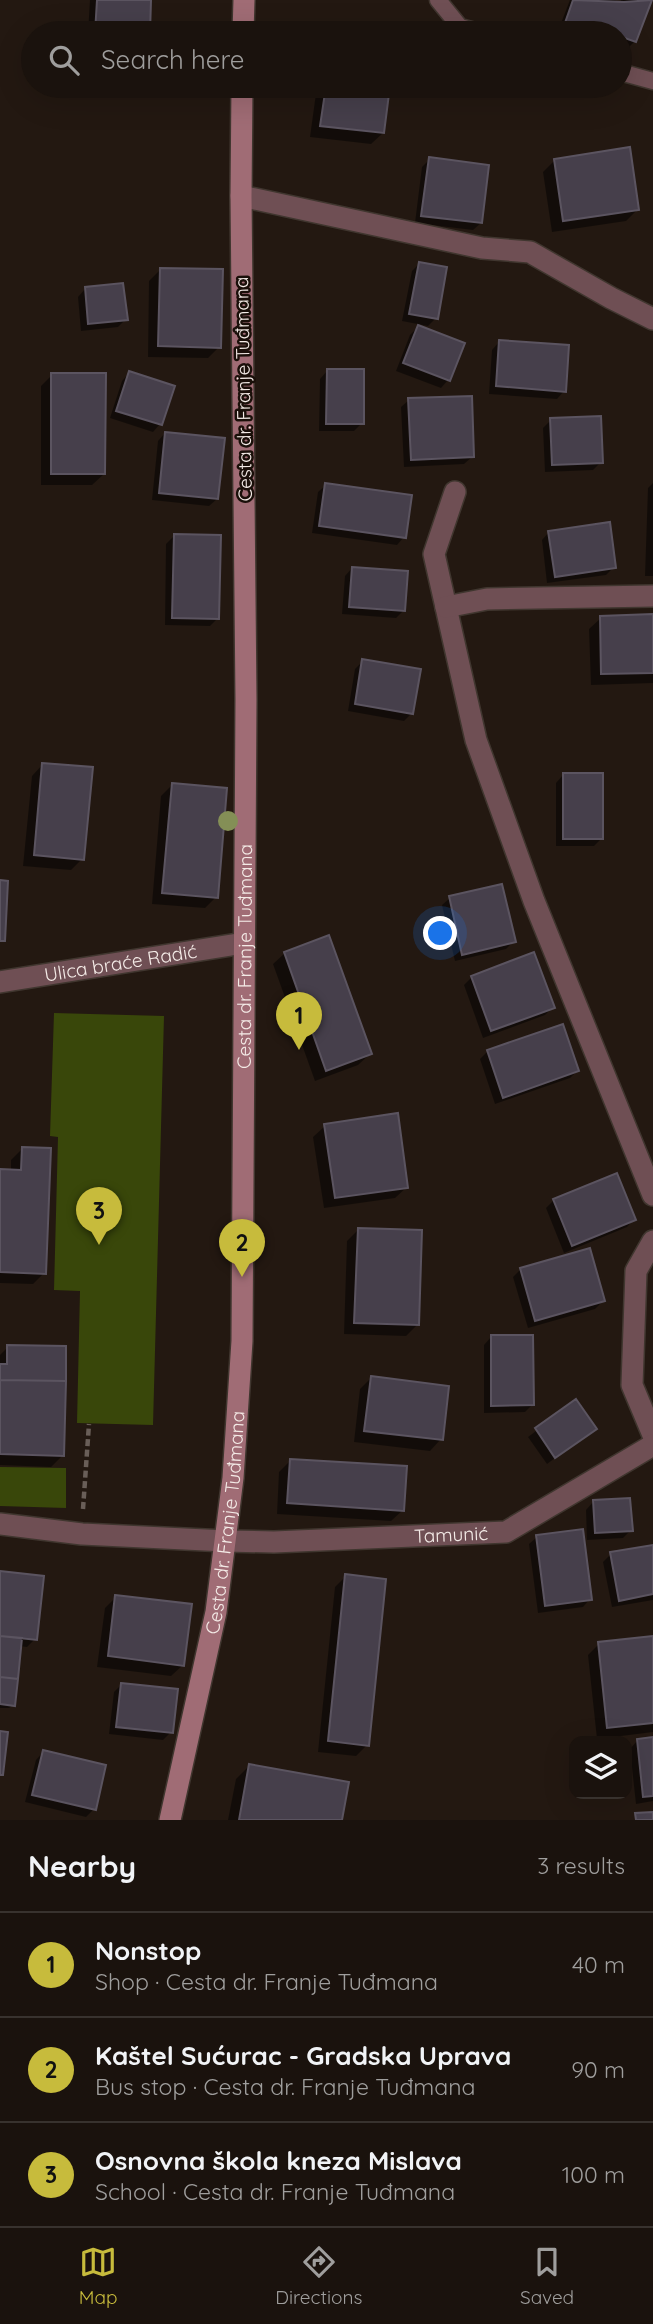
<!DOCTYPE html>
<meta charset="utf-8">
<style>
body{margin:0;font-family:Quicksand,sans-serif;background:#231b16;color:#f1f3f6}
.controls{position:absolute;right:21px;bottom:21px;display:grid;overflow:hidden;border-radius:14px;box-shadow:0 7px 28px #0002}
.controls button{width:63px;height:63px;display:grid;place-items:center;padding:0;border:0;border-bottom:2px solid #38322e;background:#1a120d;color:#f1f3f6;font:35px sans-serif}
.you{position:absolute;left:441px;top:934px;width:24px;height:24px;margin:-18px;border:5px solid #fff;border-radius:50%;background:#1a73e8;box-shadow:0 0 0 10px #1a73e833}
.badge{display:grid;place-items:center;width:46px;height:46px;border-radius:50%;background:#c7bb3c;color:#111;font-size:23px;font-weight:700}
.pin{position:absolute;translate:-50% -58px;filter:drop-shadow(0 2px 4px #0008)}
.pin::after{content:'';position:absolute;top:37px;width:24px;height:21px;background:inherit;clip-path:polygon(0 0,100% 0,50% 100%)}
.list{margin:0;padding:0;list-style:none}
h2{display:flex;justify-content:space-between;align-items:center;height:91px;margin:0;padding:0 28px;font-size:30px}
h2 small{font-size:23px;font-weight:400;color:#9f9e9d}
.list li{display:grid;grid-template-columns:46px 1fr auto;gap:21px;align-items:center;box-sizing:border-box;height:105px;padding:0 28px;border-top:2px solid #38322e}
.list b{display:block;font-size:26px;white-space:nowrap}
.list p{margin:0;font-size:23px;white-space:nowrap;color:#9f9e9d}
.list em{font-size:23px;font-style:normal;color:#9f9e9d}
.icon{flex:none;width:38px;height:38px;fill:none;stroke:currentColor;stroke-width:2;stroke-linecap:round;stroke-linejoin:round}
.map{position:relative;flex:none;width:653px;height:1820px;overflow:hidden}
.search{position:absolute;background:#1a120d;box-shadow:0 7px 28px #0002;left:21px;right:21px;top:21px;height:77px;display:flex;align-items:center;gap:18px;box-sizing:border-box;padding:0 24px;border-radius:38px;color:#9f9e9d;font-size:26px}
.sheet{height:406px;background:#1a120d}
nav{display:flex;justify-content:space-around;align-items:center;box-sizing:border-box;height:98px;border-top:2px solid #38322e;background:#1a120d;font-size:19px;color:#9f9e9d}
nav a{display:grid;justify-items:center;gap:4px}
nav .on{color:#c7bb3c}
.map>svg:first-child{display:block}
.green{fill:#39470a}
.shadow{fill:#0007}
.building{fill:#463f4b;stroke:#5b5460;stroke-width:2}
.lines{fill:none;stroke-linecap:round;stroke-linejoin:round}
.lane-casing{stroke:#40362f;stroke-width:19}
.street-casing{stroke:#40362f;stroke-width:24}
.secondary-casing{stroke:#40362f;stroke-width:24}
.path{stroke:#695e58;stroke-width:4.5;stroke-dasharray:7 3.5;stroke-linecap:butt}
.lane{stroke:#6f4f54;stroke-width:16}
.street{stroke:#6f4f54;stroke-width:21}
.secondary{stroke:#a06c75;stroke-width:21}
.tree{fill:#848f56}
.labels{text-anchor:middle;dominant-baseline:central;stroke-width:5;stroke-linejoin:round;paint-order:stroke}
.street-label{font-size:19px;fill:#f4ebe7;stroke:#1a0f09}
</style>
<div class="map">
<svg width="653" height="1820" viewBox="0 0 653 1820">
<rect width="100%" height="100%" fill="#231811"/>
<path class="green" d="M54 1013 164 1016 153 1425 77 1423 80 1291 54 1290 58 1137 50 1136Z
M0 1467 66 1468V1508L0 1506Z"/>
<path class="shadow" d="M90 0H149L148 33H88Z
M570 0H614L620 2 621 0H650L635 41 627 49 620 46V33H564L558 31Z
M317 86H388L383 133 371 144 310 137Z
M430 159 481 223 473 230 415 223 422 167Z
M555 160 637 210 626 221 552 232 543 172Z
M420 263 436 318 428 326 402 321 412 271Z
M160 270 219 347 208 358 148 357 149 281Z
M85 289 126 319 118 327 81 331 78 297Z
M418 327 448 380 441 388 396 371 410 335Z
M499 342 564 391 557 399 489 394 492 350Z
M327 371 362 423 354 431H319L320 379Z
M129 373 160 424 153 432 110 418 122 381Z
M52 375 104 474 92 485H41V386Z
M409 400 472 457 464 464 404 467 401 407Z
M551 420 601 462 593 470 545 472 543 428Z
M165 433 217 499 209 506 152 500 158 441Z
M653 483V576H645L648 488Z
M326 485 404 537 397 545 312 533 318 492Z
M549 532 614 567 606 575 547 583 542 540Z
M174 536 218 618 210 626 165 625 166 544Z
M352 568 403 611 396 618 342 614 345 576Z
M653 616V683L591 685 589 629 601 618Z
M363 661 412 713 404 721 348 711 355 669Z
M43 764 82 859 71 870 23 866 32 776Z
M563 775 602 838 594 846H556V783Z
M172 785 216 897 205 908 152 904 161 796Z
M450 898 514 941 506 949 455 961 442 905Z
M285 953 370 1054 358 1065 315 1081 273 964Z
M472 977 553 1007 545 1015 483 1038 464 985Z
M488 1051 577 1071 570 1078 495 1104 480 1059Z
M325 1126 407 1187 395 1198 324 1208 313 1137Z
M22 1149 44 1273 33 1284 0 1283V1171H11V1160Z
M554 1200 634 1219 627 1227 564 1253 546 1208Z
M358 1230 417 1325 406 1336 344 1334 347 1241Z
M521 1269 603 1301 595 1309 528 1328 513 1277Z
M491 1337 533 1404 525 1412 484 1413V1345Z
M8 1347 63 1455 51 1467 0 1465V1355Z
M371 1378 441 1439 430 1451 354 1442 360 1389Z
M575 1402 594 1429 547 1464 528 1437Z
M290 1461 403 1510 391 1521 277 1514 279 1472Z
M593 1502 631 1530 623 1538 587 1540 586 1510Z
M537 1537 590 1599 583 1607 538 1613 529 1544Z
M653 1546V1600L612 1607 603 1562 611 1554Z
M0 1573 35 1639 27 1647 19 1646 13 1705 9 1708H0Z
M346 1576 367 1745 356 1756 318 1752 335 1587Z
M116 1597 183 1665 171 1676 97 1667 105 1608Z
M653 1638V1732L597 1739 588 1655 599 1644Z
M122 1684 171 1732 163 1740 109 1734 114 1692Z
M653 1739V1801L636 1804 630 1749 637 1741Z
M43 1752 94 1809 86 1817 25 1802 36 1760Z
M250 1765 340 1820H228L236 1779Z"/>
<path class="building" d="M97 0H151L150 33H95Z
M573 0 624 2 652 0 636 42 622 37 620 41V33H592L565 23Z
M326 86H390L384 133 320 126Z
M630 147 639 210 563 221 554 159Z
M429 157 489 165 482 223 421 216Z
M419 262 447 267 438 319 409 314Z
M160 268 223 269 221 348 158 346Z
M123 283 128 320 88 324 85 287Z
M418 325 465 343 450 381 403 363Z
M499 340 569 345 566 392 496 386Z
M327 369H364V424H326Z
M129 371 175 386 162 425 116 411Z
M51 373H106L105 474H51Z
M472 396 474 457 411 460 408 398Z
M601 416 603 463 552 465 550 418Z
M165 432 225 438 218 499 159 493Z
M325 483 412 495 406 538 319 526Z
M610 522 616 568 555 577 548 531Z
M174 534 221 535 219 619 172 618Z
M352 567 408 571 405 611 349 607Z
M653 614V673L601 674 600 616Z
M362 659 421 669 413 714 355 704Z
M42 763 93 767 84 860 34 855Z
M563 773H603V839H563Z
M172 783 227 788 218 898 162 893Z
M0 880 8 881 5 941H0Z
M502 884 516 942 462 955 449 896Z
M329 935 372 1054 326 1071 284 952Z
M534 952 555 1008 491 1031 471 976Z
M563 1024 579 1071 503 1098 487 1050Z
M398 1113 408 1188 335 1198 324 1124Z
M22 1147 51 1148 46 1274 0 1272V1169L21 1170Z
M617 1173 636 1220 572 1246 553 1199Z
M358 1228 422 1230 419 1325 354 1323Z
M590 1248 605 1301 535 1321 520 1268Z
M491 1335H533L534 1405 491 1406Z
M7 1345 66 1346V1381L0 1380V1364H7Z
M371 1376 449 1386 443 1440 364 1431Z
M0 1380 66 1381 64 1456 0 1454Z
M576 1399 597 1429 555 1458 535 1428Z
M290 1459 407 1466 404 1511 287 1503Z
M630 1498 633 1531 595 1533 593 1500Z
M583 1529 592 1600 545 1606 536 1535Z
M653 1545V1594L619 1601 610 1552Z
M0 1571 44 1576 37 1640 0 1636Z
M345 1574 386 1579 369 1746 328 1741Z
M115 1595 192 1604 184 1666 108 1656Z
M0 1636 22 1638 18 1679 0 1677Z
M653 1636V1723L607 1728 598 1642Z
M0 1677 18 1679 15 1706 0 1704Z
M121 1683 178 1689 173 1733 116 1727Z
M0 1731 8 1732 3 1775H0Z
M653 1737V1796L643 1797 637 1739Z
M43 1750 106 1765 96 1810 32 1795Z
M249 1764 349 1782 342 1820H239Z
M653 1812V1820H636L635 1813Z"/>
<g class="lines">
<defs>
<path id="lane" d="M438 0 460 27 482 33
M620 72 653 81"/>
<g id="street">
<path d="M241 196 482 248 530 252 611 298 653 319"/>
<path d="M455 492 434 554 476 740 534 901 653 1195"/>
<path d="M446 607 487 599 653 596"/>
<path id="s1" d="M0 982 244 943"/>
<path d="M653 1241 636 1271 632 1385 653 1435"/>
<path id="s2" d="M0 1524 82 1534 226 1541 274 1542 506 1532 653 1445"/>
</g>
<g id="secondary">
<path d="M243 33 244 0"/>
<path id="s3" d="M170 1820 216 1612 233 1478 242 1341 246 699 241 196 242 86"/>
</g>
</defs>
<use href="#lane" class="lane-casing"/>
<use href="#street" class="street-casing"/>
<use href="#secondary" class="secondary-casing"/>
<path class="path" d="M83 1509 89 1424"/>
<use href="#lane" class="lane"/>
<use href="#street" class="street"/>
<use href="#secondary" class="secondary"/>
</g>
<circle class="tree" cx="228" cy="821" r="10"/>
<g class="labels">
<g class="street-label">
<text transform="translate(243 389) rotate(-91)">Cesta dr. Franje Tuđmana</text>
<text stroke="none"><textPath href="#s3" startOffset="870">Cesta dr. Franje Tuđmana</textPath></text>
<text stroke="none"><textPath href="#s1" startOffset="122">Ulica braće Radić</textPath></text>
<text stroke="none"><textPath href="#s3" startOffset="303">Cesta dr. Franje Tuđmana</textPath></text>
<text stroke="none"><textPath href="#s2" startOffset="452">Tamunić</textPath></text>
</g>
</g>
</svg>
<div class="controls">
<button><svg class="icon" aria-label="layers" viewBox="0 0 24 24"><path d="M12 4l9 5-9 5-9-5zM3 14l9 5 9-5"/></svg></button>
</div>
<div class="you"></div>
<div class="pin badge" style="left:299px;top:1050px">1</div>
<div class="pin badge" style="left:242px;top:1277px">2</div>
<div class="pin badge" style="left:99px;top:1245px">3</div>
<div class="search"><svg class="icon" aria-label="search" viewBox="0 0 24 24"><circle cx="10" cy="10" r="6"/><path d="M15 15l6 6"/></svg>Search here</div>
</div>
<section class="sheet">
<h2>Nearby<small>3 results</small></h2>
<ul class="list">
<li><span class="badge">1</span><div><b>Nonstop</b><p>Shop · Cesta dr. Franje Tuđmana</p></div><em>40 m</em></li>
<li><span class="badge">2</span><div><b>Kaštel Sućurac - Gradska Uprava</b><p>Bus stop · Cesta dr. Franje Tuđmana</p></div><em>90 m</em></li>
<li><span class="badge">3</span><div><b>Osnovna škola kneza Mislava</b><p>School · Cesta dr. Franje Tuđmana</p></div><em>100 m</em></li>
</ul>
</section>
<nav>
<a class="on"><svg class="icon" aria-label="map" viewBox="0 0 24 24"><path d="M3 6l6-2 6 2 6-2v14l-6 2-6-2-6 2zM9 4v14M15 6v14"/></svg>Map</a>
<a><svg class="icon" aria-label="directions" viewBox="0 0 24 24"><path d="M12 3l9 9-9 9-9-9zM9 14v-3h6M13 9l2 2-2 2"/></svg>Directions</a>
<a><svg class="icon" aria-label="saved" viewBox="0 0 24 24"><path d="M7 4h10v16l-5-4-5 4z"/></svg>Saved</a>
</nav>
